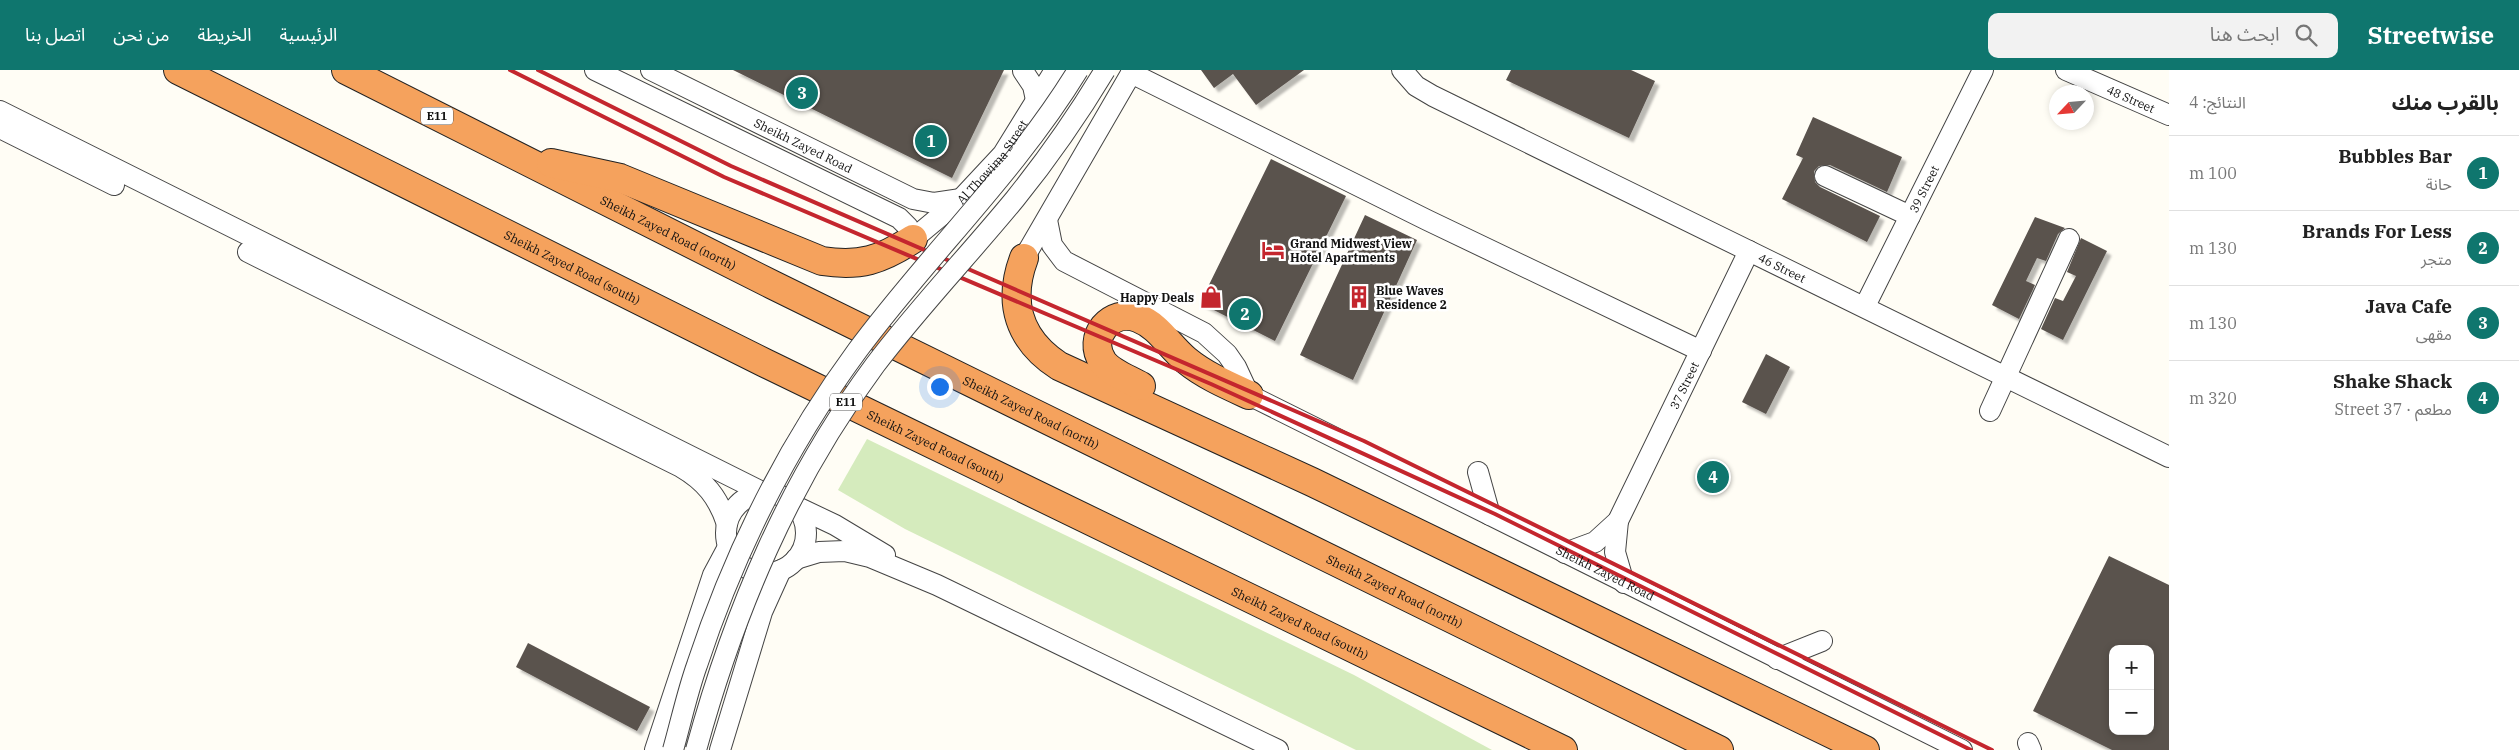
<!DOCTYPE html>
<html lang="ar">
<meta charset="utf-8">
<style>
body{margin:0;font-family:"IBM Plex Serif","Noto Sans Arabic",serif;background:#f2f2f2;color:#222;direction:rtl}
.controls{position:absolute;right:15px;bottom:15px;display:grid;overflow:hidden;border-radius:10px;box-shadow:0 2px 8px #0003}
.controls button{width:45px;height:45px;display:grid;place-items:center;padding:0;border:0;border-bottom:1px solid #e0e0e0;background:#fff;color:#222;font:25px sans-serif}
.compass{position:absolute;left:2049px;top:15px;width:45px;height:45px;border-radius:50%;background:#fff;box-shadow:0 2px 8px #0003;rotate:244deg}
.you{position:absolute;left:939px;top:316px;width:18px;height:18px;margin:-12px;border:4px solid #fff;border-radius:50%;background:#1a73e8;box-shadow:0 0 0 8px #1a73e833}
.badge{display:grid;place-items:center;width:32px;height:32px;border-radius:50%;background:#0f766e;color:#fff;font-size:16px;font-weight:700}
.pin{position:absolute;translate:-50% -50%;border:2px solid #fff;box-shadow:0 1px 5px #0006}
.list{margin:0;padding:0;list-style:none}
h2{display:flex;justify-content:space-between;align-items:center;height:65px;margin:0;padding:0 20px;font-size:21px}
h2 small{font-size:16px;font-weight:400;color:#767676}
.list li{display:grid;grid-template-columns:32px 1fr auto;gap:15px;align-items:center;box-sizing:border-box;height:75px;padding:0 20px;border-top:1px solid #e0e0e0}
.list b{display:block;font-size:19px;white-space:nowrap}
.list p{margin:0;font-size:16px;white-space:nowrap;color:#767676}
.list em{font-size:16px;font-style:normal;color:#767676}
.icon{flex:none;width:28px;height:28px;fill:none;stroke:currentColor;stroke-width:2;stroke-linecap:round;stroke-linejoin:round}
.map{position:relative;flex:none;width:2169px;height:680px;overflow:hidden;direction:ltr}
header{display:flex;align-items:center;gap:30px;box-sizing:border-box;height:70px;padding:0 25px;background:#0f766e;color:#fff}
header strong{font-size:24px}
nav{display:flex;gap:28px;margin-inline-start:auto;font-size:18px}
.search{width:350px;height:45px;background:#f2f2f2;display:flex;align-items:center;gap:12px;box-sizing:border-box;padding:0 18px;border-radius:10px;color:#767676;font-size:19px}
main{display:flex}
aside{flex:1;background:#fff}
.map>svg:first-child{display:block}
.green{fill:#d5ebbd}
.building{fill:#5a524d;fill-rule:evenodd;filter:url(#shadow)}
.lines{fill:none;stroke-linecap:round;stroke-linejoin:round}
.minor-casing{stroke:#444;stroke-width:22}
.highway-casing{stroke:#222;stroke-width:30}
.minor{stroke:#fff;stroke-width:20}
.highway{stroke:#f5a25d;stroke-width:28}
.rail{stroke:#c4262e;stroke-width:4}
.minor-bridge-casing{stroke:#444;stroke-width:22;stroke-linecap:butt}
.minor-bridge{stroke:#fff;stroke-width:20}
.labels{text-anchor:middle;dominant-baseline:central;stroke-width:5;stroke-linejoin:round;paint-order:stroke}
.shield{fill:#fff;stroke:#585858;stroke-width:1}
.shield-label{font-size:11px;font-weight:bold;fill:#111}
.street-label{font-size:12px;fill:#111;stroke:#fff}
.poi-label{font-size:12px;font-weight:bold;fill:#111;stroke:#fff;text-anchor:start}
</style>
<header>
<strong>Streetwise</strong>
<div class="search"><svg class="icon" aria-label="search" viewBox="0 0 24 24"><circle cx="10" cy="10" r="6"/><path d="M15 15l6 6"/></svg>ابحث هنا</div>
<nav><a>الرئيسية</a><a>الخريطة</a><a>من نحن</a><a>اتصل بنا</a></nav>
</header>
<main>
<aside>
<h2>بالقرب منك<small>النتائج: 4</small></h2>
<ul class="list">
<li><span class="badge">1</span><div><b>Bubbles Bar</b><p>حانة</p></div><em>100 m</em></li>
<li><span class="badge">2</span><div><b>Brands For Less</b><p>متجر</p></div><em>130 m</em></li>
<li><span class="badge">3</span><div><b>Java Cafe</b><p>مقهى</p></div><em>130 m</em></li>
<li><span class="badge">4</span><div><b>Shake Shack</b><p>مطعم · 37 Street</p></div><em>320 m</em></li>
</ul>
</aside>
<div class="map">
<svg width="2169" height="680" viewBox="0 0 2169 680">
<defs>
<filter id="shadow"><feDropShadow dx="4.5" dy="4.5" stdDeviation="1" flood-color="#0004"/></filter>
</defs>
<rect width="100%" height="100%" fill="#fffdf5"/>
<path class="green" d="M867 369 1354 605 1492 680H1356L905 459 838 420Z"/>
<path class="building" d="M733 0H1004L952 108Z
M1201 0H1304L1256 35 1233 4 1214 18Z
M1511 0H1631L1655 11 1629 68 1506 10Z
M1813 47 1902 87 1887 122 1830 95 1819 96 1814 101 1815 112 1820 117 1880 146 1867 172 1782 129 1803 88 1796 85Z
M1271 89 1346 126 1275 271 1200 233Z
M1365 145 1417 170 1353 310 1300 285Z
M2035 147 2065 158 2058 164 2046 191 2037 188 2026 211 2035 215 2019 249 1992 235Z
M2081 168 2107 181 2063 270 2041 259 2055 228 2063 231 2076 206 2067 202Z
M1766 284 1790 297 1766 344 1742 332Z
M2109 486 2169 515V680H2112L2033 641ZM2113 579H2150V661H2113Z
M528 573 650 637 637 661 516 597Z"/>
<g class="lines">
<defs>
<g id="minor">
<path id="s1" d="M595 0 899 148 908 157 913 169 961 129 1003 84 1055 0"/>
<path id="s2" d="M651 0 913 129 934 133 961 129"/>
<path id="s3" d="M1402 0 1416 16 1433 26 2169 387"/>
<path id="s4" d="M2066 0 2169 45"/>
<path d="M1023 1 1033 16 1036 30"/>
<path d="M1131 3 1427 150 1701 281"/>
<path d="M0 41 764 423"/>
<path d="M0 58 114 115"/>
<path d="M1825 106 1910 146"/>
<path id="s5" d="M1047 150 1052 175 1064 191 1204 263 1227 284 1236 297 1249 325 1962 680"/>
<path d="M248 182 681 397C705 411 718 427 727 454"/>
<path d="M1024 188 1133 0"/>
<path id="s6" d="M1865 236 1983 0"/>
<path d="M1990 341 2069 169"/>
<path d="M1478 402 1490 445"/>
<circle cx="766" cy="463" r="40"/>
<path d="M795 436 835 455 885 485"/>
<path d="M1618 451 1615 482 1624 513"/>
<path id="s7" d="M1565 483 1595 472 1618 451 1749 181"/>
<path d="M796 489 819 482 845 481 870 487 937 515 1278 680"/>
<path d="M1777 589 1822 571"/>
<path d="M2028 673 2031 680"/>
<path d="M655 680 713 505 728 477"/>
<path d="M720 680 762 542 781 500"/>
</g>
<g id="highway">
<path id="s8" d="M178 0 765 293 1563 680"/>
<path id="s9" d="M346 0 773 215 1719 680"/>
<path d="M551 93 620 108 822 191C860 197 881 190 913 169"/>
<path d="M1024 188C1007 233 1019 270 1059 296L1312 412 1865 680"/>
<path d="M1141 316C1129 309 1111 303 1103 292 1086 267 1111 238 1138 248 1159 256 1169 276 1186 290 1204 305 1227 315 1249 325"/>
</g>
</defs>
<use href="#minor" class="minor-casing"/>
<use href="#highway" class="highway-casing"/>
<use href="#minor" class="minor"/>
<use href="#highway" class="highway"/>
<path class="rail" d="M510 0 724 107 1211 314 1495 444 1971 680
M538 0 731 96 1364 371 1992 680"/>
<defs>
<path id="minor-bridge" d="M673 680C681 652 687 623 697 595 734 483 787 376 857 281 928 185 1015 103 1078 0
M696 680C734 541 789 411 875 295 919 237 969 185 1015 129 1048 88 1078 45 1105 0"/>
</defs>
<use href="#minor-bridge" class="minor-bridge-casing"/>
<use href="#minor-bridge" class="minor-bridge"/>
</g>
<defs>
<symbol id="hotel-bare" viewBox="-9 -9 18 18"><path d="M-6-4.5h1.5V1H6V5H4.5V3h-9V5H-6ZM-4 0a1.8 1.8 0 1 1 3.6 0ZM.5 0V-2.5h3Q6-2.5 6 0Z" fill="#c4262e" stroke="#fff" stroke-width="2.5" paint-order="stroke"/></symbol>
<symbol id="shop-bare" viewBox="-9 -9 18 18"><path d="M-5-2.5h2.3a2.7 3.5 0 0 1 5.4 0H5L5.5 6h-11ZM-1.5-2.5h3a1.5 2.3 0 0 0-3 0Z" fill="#c4262e" stroke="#fff" stroke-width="2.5" paint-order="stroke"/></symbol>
<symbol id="building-bare" viewBox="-9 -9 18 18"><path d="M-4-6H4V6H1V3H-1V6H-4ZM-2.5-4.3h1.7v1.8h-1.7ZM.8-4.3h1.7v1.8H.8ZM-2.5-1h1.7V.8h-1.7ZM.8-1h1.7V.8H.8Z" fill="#c4262e" stroke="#fff" stroke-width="2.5" paint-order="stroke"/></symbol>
</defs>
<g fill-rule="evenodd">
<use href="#hotel-bare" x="1257" y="164" width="32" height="32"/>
<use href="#shop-bare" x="1195" y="211" width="32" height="32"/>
<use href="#building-bare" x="1343" y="211" width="32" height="32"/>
</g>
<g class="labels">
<g class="shield">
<rect x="421" y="37.5" width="32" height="17" rx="4"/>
<rect x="830" y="323.5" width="32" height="17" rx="4"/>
</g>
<g class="shield-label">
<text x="437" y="46">E11</text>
<text x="846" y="332">E11</text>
</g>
<g class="street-label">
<text stroke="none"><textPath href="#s4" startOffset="71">48 Street</textPath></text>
<text stroke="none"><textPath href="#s2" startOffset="170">Sheikh Zayed Road</textPath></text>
<text stroke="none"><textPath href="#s1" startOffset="475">Al Thowima Street</textPath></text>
<text stroke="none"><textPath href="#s6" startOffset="131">39 Street</textPath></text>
<text stroke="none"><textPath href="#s9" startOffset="361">Sheikh Zayed Road (north)</textPath></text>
<text stroke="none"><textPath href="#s8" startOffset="441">Sheikh Zayed Road (south)</textPath></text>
<text stroke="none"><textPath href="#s3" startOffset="430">46 Street</textPath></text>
<text stroke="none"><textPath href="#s7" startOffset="214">37 Street</textPath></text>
<text stroke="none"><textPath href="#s9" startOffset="766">Sheikh Zayed Road (north)</textPath></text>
<text stroke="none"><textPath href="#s8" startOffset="846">Sheikh Zayed Road (south)</textPath></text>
<text stroke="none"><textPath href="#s5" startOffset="679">Sheikh Zayed Road</textPath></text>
<text stroke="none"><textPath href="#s9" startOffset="1171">Sheikh Zayed Road (north)</textPath></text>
<text stroke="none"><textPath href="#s8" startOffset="1251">Sheikh Zayed Road (south)</textPath></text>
</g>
<g class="poi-label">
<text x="1290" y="173">Grand Midwest View<tspan x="1290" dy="14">Hotel Apartments</tspan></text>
<text x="1376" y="220">Blue Waves<tspan x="1376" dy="14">Residence 2</tspan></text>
<text x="1194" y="227" text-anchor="end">Happy Deals</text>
</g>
</g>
</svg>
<div class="controls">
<button>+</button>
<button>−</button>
</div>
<svg class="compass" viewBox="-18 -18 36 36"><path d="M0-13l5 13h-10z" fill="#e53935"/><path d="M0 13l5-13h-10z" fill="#767676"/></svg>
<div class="you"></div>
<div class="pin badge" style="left:931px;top:71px">1</div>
<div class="pin badge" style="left:1245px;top:244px">2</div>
<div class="pin badge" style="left:802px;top:23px">3</div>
<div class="pin badge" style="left:1713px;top:407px">4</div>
</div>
</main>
